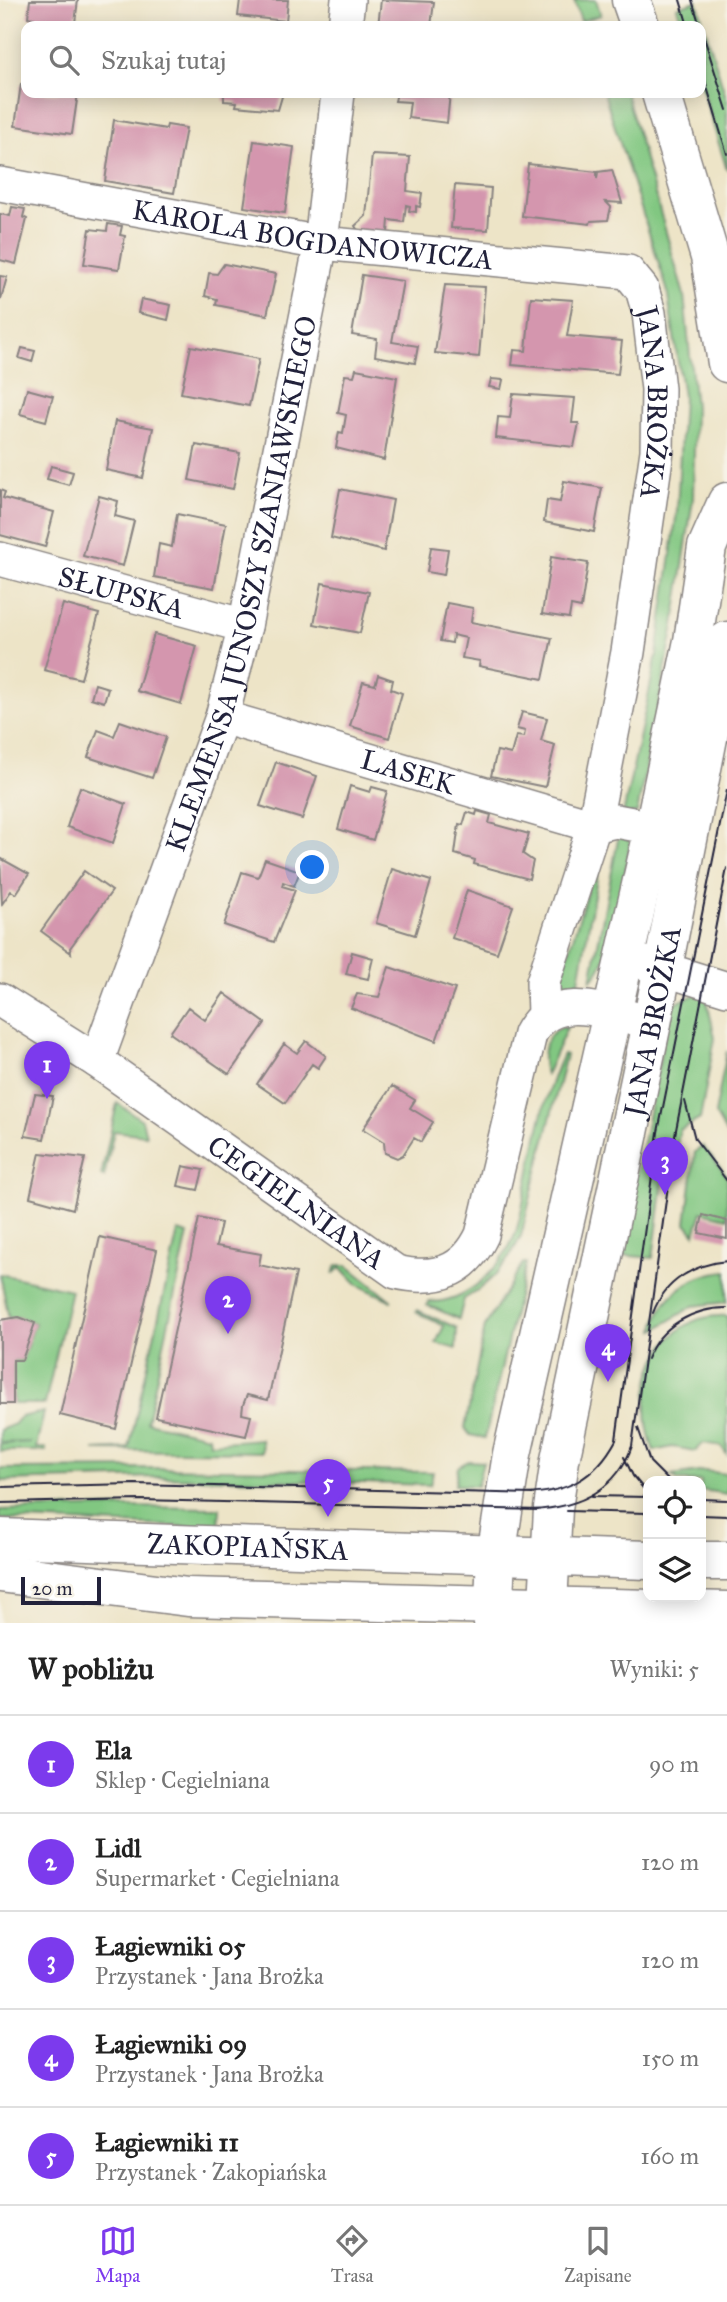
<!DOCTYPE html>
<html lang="pl">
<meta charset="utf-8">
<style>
body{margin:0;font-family:"IM FELL Great Primer",serif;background:#f2f2f2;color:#222}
.controls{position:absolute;right:21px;bottom:21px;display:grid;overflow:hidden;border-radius:14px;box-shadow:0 4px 18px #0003}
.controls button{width:63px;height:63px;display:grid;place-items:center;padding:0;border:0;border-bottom:2px solid #e0e0e0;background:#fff;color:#222;font:35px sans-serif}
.scale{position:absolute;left:21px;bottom:18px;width:80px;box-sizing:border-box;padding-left:7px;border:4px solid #22223b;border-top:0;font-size:19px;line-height:24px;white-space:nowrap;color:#22223b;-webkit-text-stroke:5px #f7f3e8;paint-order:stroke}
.you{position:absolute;left:313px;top:868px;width:24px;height:24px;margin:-18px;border:5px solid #fff;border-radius:50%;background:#1a73e8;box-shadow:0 0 0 10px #1a73e833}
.badge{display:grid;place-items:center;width:46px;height:46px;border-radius:50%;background:#7c3aed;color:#fff;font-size:23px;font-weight:700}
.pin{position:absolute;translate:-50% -58px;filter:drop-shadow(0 2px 4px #0008)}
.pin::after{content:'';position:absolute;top:37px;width:24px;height:21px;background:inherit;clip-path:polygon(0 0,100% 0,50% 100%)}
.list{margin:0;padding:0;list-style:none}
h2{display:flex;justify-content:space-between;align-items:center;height:91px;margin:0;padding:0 28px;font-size:30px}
h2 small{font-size:23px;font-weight:400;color:#767676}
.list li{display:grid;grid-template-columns:46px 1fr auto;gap:21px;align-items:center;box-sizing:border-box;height:98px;padding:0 28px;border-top:2px solid #e0e0e0}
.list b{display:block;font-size:26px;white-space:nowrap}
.list p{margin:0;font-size:23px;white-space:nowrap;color:#767676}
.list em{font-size:23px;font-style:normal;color:#767676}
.icon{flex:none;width:38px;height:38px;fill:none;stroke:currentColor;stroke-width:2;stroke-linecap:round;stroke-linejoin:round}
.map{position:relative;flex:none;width:727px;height:1623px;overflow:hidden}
.search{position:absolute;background:#fff;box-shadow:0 4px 18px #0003;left:21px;right:21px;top:21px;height:77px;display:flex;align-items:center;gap:18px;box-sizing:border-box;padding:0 24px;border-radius:14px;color:#767676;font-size:26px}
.sheet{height:581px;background:#fff}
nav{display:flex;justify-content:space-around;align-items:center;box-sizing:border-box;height:98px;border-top:2px solid #e0e0e0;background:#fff;font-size:19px;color:#767676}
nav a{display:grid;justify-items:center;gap:4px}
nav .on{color:#7c3aed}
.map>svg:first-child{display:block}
.green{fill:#81c781;stroke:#52745e;stroke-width:2}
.building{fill:#d496ae}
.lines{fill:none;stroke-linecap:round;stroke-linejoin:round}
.minor-casing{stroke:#888381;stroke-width:36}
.major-casing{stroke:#888381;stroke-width:41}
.minor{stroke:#fff;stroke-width:33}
.major{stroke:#fff;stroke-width:38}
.tram{stroke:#22223b;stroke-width:2}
.labels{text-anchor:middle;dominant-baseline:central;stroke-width:5;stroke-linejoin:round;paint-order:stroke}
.street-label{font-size:28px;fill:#22223b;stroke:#f7f3e8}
</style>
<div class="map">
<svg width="727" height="1623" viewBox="0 0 727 1623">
<rect width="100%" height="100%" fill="#f7f3e8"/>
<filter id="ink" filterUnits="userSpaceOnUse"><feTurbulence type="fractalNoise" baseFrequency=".0143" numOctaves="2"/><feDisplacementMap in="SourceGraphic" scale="14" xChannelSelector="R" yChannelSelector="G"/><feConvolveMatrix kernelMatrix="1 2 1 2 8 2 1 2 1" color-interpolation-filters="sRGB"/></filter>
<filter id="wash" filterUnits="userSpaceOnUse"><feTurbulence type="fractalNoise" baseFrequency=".00686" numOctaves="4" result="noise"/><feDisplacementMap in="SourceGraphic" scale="28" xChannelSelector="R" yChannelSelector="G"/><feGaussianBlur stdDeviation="1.57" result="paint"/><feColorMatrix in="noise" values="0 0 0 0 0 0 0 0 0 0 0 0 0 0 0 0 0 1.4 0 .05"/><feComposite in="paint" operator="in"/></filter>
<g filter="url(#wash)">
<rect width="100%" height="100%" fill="#ede4c7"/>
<path class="green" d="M574 0H596L601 15 581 21Z
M697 1 727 101V170L701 85V26H683L677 7Z
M604 93H626L684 295 695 407 693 499 674 625 637 813 623 815 657 654 677 511 683 396 667 289Z
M619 834 630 842C625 873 614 962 591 980Z
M604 838 578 987H564L559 983Z
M697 994 706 996 715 1038 700 1119 680 1130 672 1168 665 1167 653 1258 620 1255 671 1005Z
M568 1025 546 1075C538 1055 546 1029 568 1025Z
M727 1051V1135L715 1114Z
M563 1054 566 1055 521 1236C507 1265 491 1283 464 1299L459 1319 427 1305 428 1302C467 1303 500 1269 514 1237 520 1223 522 1205 526 1189 536 1144 543 1096 563 1054Z
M117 1103 142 1120 146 1135 114 1131 104 1177 101 1176Z
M703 1146 727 1176V1218L702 1212 695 1234 686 1223 695 1152Z
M178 1231 188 1234 147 1422 209 1436 210 1443 261 1439 262 1452 94 1450 129 1448Z
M523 1263H526L485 1438 470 1435 465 1428 485 1326Z
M337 1265H347L392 1301 358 1285 341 1267 333 1274Z
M727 1271V1302L693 1306 655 1330C659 1295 695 1273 727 1271Z
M0 1274 71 1290 45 1404H13V1360H22L35 1323 19 1317 9 1319Z
M417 1310 457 1328 456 1349 436 1343 444 1326 416 1312Z
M727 1316V1455L721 1446 703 1443 696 1451 672 1447 654 1451C632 1395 656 1312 727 1316Z
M44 1412 36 1448H46V1451H0V1444L31 1442 0 1443V1430L15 1424 20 1417Z
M468 1461 483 1462 477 1486 455 1485 458 1467Z
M151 1468 432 1472H433L430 1485 160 1477 0 1481V1469Z
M705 1471 727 1474V1494L701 1490V1481H679L672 1476Z
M114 1507 220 1508 219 1528 0 1519V1510Z"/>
<g id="blocks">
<path class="building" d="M30 0H78L75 23 58 21V26H32L34 18 28 17Z
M240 0H288L286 21 238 16Z
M381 0 434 2 431 26H378Z
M21 84 26 85V93H78L72 134 15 126Z
M224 93H283L278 110 236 106 237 102 224 101Z
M397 93H450L447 123 408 118 410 102 395 101Z
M114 120 166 129 167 125 186 128 174 193 105 181Z
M254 141 294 147 285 213 244 207Z
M372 155 410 157 407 191 422 193 420 207 416 206V212L409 211 410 206 406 205 404 222 389 220 388 232 384 234 359 232 355 226 366 216Z
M528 164 597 172V179L598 172 612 170 622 203 606 202 611 207 608 220 591 221 590 224 522 216Z
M455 185 491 188 488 230 451 228Z
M12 207 25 209 23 217 27 219 16 264 0 260V214L10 216Z
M108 224 122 226 120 235 125 236 119 269 84 264 90 229 107 231Z
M224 264 276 274 267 315 216 305 217 299 205 296 209 273 217 274Z
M362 275 403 281 392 342 418 346 415 363 375 356 377 339 352 335Z
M0 276 7 277 1 299H0Z
M445 285 485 287 479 357 435 353Z
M531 297 573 300 567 336 622 341 618 374 512 365 514 350 526 351Z
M141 299 171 305 168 320 138 313Z
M191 346 259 359 249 406 181 393Z
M22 348 35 351 32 362 19 358Z
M356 369 397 377 384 460 336 448 339 432 343 433 346 415 338 413 345 375 354 376Z
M491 379 503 380 501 389 489 387Z
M27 389 53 396 46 421 20 414Z
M513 394 575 398 572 423H579L574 447 496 438 498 417 510 418Z
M115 421 153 428 143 478 106 470Z
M196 445 240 453 233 489 189 480Z
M51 466 73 472 69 485 47 479Z
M564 481 602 488 594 532 544 522 547 500 560 502Z
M340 489 393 500 384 551 331 538Z
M0 490 5 492 3 498 54 512 45 547 0 535Z
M99 496 118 501 115 516 134 521 123 566 83 556Z
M177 514 226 524 214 588 154 577 159 544 172 547Z
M431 547 448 549 444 575 427 572Z
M551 557 588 563 581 608 571 606 569 618 542 614Z
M322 583 369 592 360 633 314 624Z
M447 603 473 608 471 622 552 638 543 679 479 666 480 661 462 658 466 638 453 635 452 643 440 641Z
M63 604 99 614 81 679 44 670Z
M154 634 197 646 181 704 137 691Z
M378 675 393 680 391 689 402 693 389 738 350 726 363 682 375 685Z
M95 684 108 688 104 702 91 698Z
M522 712 547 718 541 741 555 745 545 787 491 776 497 751 511 754 516 736 524 737 525 731 517 729Z
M120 721 166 737 152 778 88 757 98 730 114 736Z
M276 762 317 776 302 819 260 806Z
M350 786 370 792 372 787 387 791 373 840 338 829Z
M80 787 126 804 113 843 67 827Z
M477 811 491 815 489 823 529 834 523 854 533 861 529 879 474 864 475 860 455 854 459 824 463 825 467 812 476 815Z
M0 858 29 874 16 894 11 891 2 904Z
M265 859 300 871 294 886 283 882 282 886 295 890 274 942 224 925 242 872 258 877Z
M392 869 431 881 415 935 376 923Z
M84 871 112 891 70 948 71 953 41 931Z
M467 890 513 906 497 953 452 938Z
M352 952 373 958 368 979 346 974Z
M389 967 455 989 436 1041 351 1008 357 994 379 997Z
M224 993 265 1023 229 1074 170 1033 188 1007 205 1020Z
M306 1041 326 1056 318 1068 312 1064 285 1103 257 1084 284 1044 297 1053Z
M392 1086 415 1100 410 1108 433 1122 421 1142 414 1138 403 1155 397 1158 385 1153 384 1142 363 1129Z
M35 1094 53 1096 44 1139 25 1136Z
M40 1153 85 1158 73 1209 30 1197Z
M183 1166 203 1170 198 1190 178 1186Z
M703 1215 727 1221V1239L699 1233Z
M199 1218 221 1223 216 1246 261 1254 259 1265 296 1273 268 1400 247 1395 243 1405 242 1414 251 1416 246 1436 156 1417Z
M100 1237 157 1250 116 1429 60 1415Z
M19 1317 35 1323 22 1360H13V1404H0V1320Z"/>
</g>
</g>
<g filter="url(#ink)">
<use href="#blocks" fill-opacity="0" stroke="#888381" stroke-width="2"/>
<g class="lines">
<defs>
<g id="minor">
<path d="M345 26 348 0"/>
<path id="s1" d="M0 184 321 243 628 272 642 289 649 313 658 389 657 451 628 652 594 826 543 982 544 1015"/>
<path id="s2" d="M0 559 245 626"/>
<path id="s3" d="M222 717 594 826 616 821 654 828"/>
<path d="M625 957 727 989"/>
<path id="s4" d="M0 1000 97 1061 396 1272C435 1281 464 1273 482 1235L530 1034C554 988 612 1014 652 1023"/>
<path id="s5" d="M97 1061 222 717 245 626 321 243 338 93"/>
</g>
<g id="major">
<path d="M631 0 640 26"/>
<path d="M661 93 710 257 727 363"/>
<path id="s6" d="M0 1538 648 1560"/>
<path d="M701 1561H727"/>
<path d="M0 1573 188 1597 727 1611"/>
<path d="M493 1623 496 1556 512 1454 654 828 693 641 707 547 727 502"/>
<path id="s7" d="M547 1623 553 1509 560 1460 652 1023 727 641"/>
</g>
</defs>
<use href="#minor" class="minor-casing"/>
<use href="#major" class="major-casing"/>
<use href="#minor" class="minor"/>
<use href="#major" class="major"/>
<path class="tram" d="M680 0 688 26
M692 0 700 26
M701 28 727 110
M701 67 727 154
M685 1101 695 1139 727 1181
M653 1313C665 1280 695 1264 727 1261
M647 1359C660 1326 693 1308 727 1308
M638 1428 650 1462 669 1481
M624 1457 633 1476 648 1494
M0 1487 135 1484 533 1494
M523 1494C566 1493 595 1479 616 1440L658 1132 727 790
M592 1496 648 1497
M701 1499 727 1500
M0 1503 141 1500 539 1510
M531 1510C577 1508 616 1492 632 1446L675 1135 727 868
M567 1511 648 1513
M701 1515 727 1516"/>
</g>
</g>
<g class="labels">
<g class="street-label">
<text stroke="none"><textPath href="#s1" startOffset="317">KAROLA BOGDANOWICZA</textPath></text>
<text stroke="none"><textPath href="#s1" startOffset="772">JANA BROŻKA</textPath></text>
<text stroke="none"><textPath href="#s5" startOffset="500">KLEMENSA JUNOSZY SZANIAWSKIEGO</textPath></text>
<text stroke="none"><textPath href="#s2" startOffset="126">SŁUPSKA</textPath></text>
<text stroke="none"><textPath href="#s3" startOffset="194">LASEK</textPath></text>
<text stroke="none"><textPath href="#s7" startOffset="612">JANA BROŻKA</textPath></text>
<text stroke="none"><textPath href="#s4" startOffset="359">CEGIELNIANA</textPath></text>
<text stroke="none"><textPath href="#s6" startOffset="248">ZAKOPIAŃSKA</textPath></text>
</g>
</g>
</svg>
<div class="controls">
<button><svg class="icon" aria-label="locate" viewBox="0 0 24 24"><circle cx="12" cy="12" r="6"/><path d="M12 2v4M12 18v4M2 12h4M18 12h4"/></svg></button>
<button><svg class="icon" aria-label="layers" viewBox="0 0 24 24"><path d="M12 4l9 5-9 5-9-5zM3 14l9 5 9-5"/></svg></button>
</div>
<div class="scale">20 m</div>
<div class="you"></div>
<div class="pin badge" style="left:47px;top:1099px">1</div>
<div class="pin badge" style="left:228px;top:1334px">2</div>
<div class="pin badge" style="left:665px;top:1195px">3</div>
<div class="pin badge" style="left:608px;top:1382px">4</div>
<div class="pin badge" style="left:328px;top:1517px">5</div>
<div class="search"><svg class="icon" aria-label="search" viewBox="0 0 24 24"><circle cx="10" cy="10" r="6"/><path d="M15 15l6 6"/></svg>Szukaj tutaj</div>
</div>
<section class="sheet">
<h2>W pobliżu<small>Wyniki: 5</small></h2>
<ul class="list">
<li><span class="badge">1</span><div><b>Ela</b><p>Sklep · Cegielniana</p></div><em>90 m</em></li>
<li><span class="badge">2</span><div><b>Lidl</b><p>Supermarket · Cegielniana</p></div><em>120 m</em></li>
<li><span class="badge">3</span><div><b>Łagiewniki 05</b><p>Przystanek · Jana Brożka</p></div><em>120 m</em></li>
<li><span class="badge">4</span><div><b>Łagiewniki 09</b><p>Przystanek · Jana Brożka</p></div><em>150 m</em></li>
<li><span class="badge">5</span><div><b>Łagiewniki 11</b><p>Przystanek · Zakopiańska</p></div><em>160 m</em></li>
</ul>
</section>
<nav>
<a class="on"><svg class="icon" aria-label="map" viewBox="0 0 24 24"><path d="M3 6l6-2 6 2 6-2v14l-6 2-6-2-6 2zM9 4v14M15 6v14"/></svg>Mapa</a>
<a><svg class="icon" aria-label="directions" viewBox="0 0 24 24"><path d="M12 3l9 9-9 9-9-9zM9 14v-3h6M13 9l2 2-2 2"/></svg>Trasa</a>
<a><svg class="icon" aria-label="saved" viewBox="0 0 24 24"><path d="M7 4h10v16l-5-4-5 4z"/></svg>Zapisane</a>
</nav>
